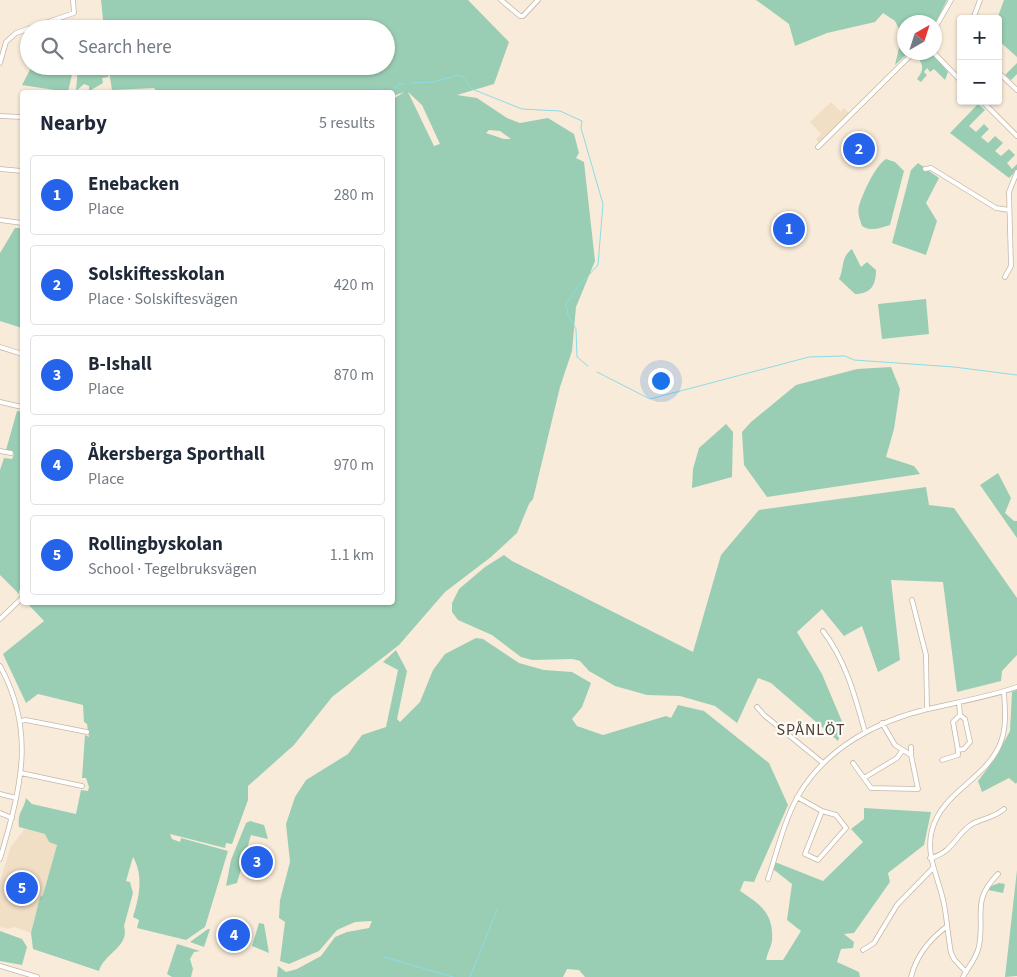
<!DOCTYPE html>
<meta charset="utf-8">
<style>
body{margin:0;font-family:"Source Sans 3",sans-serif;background:#f2f2f3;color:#1f2937}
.controls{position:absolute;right:15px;top:15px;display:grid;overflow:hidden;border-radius:5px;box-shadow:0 1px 4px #0004}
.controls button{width:45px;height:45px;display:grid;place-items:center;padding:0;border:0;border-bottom:1px solid #e0e1e3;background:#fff;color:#1f2937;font:25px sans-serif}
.compass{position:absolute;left:897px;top:15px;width:45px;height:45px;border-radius:50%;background:#fff;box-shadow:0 1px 4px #0004;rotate:39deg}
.you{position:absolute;left:660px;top:380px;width:18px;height:18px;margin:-12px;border:4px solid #fff;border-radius:50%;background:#1a73e8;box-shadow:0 0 0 8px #1a73e833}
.badge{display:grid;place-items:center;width:32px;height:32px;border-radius:50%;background:#2563eb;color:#fff;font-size:16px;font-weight:700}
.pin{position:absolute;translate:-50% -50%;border:2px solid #fff;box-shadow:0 1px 5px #0006}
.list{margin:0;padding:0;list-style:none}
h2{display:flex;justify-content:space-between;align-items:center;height:65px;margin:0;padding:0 20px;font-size:21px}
h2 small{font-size:16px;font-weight:400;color:#747a83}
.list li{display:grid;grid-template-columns:32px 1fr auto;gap:15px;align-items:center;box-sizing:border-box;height:80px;margin:0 10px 10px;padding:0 10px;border:1px solid #e0e1e3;border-radius:5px}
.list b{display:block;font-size:19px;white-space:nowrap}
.list p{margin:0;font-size:16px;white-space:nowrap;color:#747a83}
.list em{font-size:16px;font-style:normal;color:#747a83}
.icon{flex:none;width:28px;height:28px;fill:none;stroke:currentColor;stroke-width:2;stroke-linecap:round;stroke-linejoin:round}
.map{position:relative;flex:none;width:1017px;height:977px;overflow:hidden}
.search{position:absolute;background:#fff;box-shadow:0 1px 4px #0004;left:20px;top:20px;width:375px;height:55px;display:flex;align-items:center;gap:12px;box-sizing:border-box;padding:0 18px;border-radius:28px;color:#747a83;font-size:19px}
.panel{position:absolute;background:#fff;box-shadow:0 1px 4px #0004;left:20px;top:90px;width:375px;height:515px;border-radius:5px}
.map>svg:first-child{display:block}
.built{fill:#f0dec5}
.green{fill:#99ceb4;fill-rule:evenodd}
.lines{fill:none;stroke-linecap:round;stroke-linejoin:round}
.stream{stroke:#8adde6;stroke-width:1}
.minor-casing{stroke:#c5b7a6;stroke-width:5.5}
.minor{stroke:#fff;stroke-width:4}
.labels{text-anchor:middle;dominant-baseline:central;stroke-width:4.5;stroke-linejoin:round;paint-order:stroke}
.neighbourhood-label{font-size:16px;letter-spacing:1px;fill:#4a3f30;stroke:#fdfaf7}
</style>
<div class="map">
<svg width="1017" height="977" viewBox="0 0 1017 977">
<rect width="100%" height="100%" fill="#f9ebd9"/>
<path class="built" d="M831 102 841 112 844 108 850 114 819 143 816 139 821 134 810 122Z
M25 829 45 834 57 845 43 895 40 897 31 933 15 927 8 929 0 927V881L11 846Z"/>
<path class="green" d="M101 0H468L509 42 494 84 457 95 477 98 507 118 520 123 548 118 574 134 579 153 576 158 584 162 595 261 576 307 572 351 560 387 533 499 529 504 517 533 491 557 445 592 399 645 332 697 294 745 248 786V800L232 844 226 843 225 848 170 834 172 839 180 842 181 838 228 851 205 927 186 940 137 928 139 920 133 917C139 897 144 876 133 857L126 881 130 882 133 893 124 926C130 947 104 953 99 971L33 949 31 933 40 897 43 895 57 845 49 842 45 834 19 827C17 812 24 810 26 798L32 804 76 814 81 790 88 791 89 787 86 778H82L85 735 89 737 87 724 84 722 83 705 38 694 26 703 3 654 44 621 27 603 392 602V100L404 92 393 96 392 92H157L154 88 112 90 109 71 108 77 102 78 103 83C100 85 90 90 89 92V86L84 84 76 91 78 66H386V29H104ZM408 92 422 105 440 144 434 146ZM489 130 500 131 511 139H504L486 133Z
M756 0H947L935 24 904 22V52L908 53 895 65 902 35 895 21 883 13 875 22 827 33 795 46 789 24Z
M1004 0H1017V57L998 40 997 19Z
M922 53H932L948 72 945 80 934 69 930 72 927 68 924 72 927 75 921 82 917 79C923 71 924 67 919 59Z
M1017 63V74L1011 80 1005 75Z
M32 66H74L68 92 22 85Z
M978 104 985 110 969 126 976 132 984 124 989 129 981 137 988 143 995 136 1003 143 995 151 1001 156 1009 149 1015 155 1007 163 1012 169 1017 164V170L1009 178 950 133Z
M886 159 895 162 904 171 890 225C879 228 872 232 862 226 860 220 857 213 859 206 863 193 875 166 886 159Z
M918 163 939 178 926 203 937 221 926 255 892 243 911 170Z
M15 228H22V328L0 321V253Z
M852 249 861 267 867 262 876 270C876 285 871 294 855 294L839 279C845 267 840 258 852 249Z
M926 299 929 334 882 339 878 304Z
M891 367 900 389 894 429 886 457 914 466 920 474 767 497 744 465 742 432 751 422 796 385 857 369Z
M17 411 22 412V592L19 590V594L0 575V470L4 458 12 459 14 454 6 450Z
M726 424 733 432 732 477 692 488 693 469 699 448Z
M998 473 1011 498 1005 513 1014 521H1017V538L980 485Z
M926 487 929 505 954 508 1017 598V655L1002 671 1001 681 957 692 943 582 891 580 900 660 878 672 862 626 844 636 822 609 797 632 822 674 843 724 838 741 771 683 758 678 737 723 715 706 680 696 647 695 615 686 589 671 580 661 573 659 532 660 521 657 492 635 458 620 452 612V603L459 589 485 567 504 555 512 561 693 652 721 555 759 510Z
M476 638 483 639 519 663 544 670 572 672 591 683 582 707 572 719 577 726 603 735 666 716 671 718 678 705 704 711 769 763 788 805 754 882 744 881 740 891C760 904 774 913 772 941 771 947 767 954 766 960H783L801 931 787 920 792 884 773 869 775 862 823 881 863 842 851 829 864 819V808L931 812 924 845 888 873 890 882 854 933 844 934 854 942 853 948 841 949 837 962 859 972 860 977H585L579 970 567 969 563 977H277L278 966 286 972 297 969 321 956 335 937 347 932 369 928 372 921 355 922 337 930 319 951 289 964 280 961 285 922 279 918 280 900 290 862 286 824 295 797 306 780 348 754 362 735 386 727 398 670 383 662 396 650 407 671 397 719 400 722 420 702 433 670 445 654Z
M1017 690V782L1016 784 1009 778 982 792 978 781 994 760 1010 731 1012 692Z
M250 821 264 825 268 839 251 835 237 883 226 886 231 860 246 823Z
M1017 870V976L1005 977Z
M999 883 1005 884 1003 893 988 890 991 886Z
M259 923 264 924 269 953 252 946Z
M208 929H210L204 947 190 942Z
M0 931 22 939 27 947 22 965 0 961Z
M177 944 200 951 194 952 190 959 193 969 191 977H172L167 974Z"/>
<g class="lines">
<path class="stream" d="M411 83 434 82 458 75 463 77 472 89 522 109 560 111 582 121 581 128 603 204 598 265 577 288 566 304 568 315 576 329 577 357 588 366
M394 89 399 84H405
M373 92 381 88
M597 372 650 399 809 357 845 356 854 360 954 367 1017 375
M384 957 453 977
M470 977 497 910"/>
<defs>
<path id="minor" d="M501 0 520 16H523L538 0
M973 19 980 0
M934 30 951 0
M933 52 961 81
M0 63 6 42 16 33 74 13 73 0
M998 72 1017 90
M982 101 1017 136
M0 116 22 117
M818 147 914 52
M0 169 22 171
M925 169 931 168 996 208 1009 210
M0 220 22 223
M1005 277 1011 266 1009 192 1017 172
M0 347 22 354
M0 402 22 407
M0 451 11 453
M912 600 926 655 927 709
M0 619 22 598
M823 631C846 661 855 696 865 732
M0 666C37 733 20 790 0 859
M959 703 960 715 953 722 958 750 964 749 970 742 965 719 960 715
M757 707 764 715 823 763
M20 721 26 720 87 732
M911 747V755
M942 760 958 755V750
M853 763 871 788 918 789 911 755 895 745 882 723
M21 773 82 786
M864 778 897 758 902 751
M0 794 16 798
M797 797 822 811 836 815 846 828 818 860 805 854 822 811
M0 813 12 818
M930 858C953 853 955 835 972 824 983 818 994 818 1004 809
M768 879C777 852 784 821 798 796 825 749 876 721 928 709 958 702 988 697 1017 687
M863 950 874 943 897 905 933 868
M0 966 37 977
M966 972 954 959 951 953C948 936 947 920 944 904 939 878 925 856 932 830 942 792 986 779 1000 744 1007 728 1005 709 1004 692
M911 977C916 957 929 940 946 927
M963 977C968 967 977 958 979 946 985 915 971 901 998 874"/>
</defs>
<use href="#minor" class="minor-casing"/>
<use href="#minor" class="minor"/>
</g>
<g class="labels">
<g class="neighbourhood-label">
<text x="811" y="730">SPÅNLÖT</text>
</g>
</g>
</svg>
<div class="controls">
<button>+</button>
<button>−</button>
</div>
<svg class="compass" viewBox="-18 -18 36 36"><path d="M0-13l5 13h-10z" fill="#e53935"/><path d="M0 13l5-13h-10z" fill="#747a83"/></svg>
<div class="you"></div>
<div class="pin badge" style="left:789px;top:229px">1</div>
<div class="pin badge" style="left:859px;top:149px">2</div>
<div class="pin badge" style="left:257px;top:862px">3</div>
<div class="pin badge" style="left:234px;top:935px">4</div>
<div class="pin badge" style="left:22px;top:888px">5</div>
<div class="search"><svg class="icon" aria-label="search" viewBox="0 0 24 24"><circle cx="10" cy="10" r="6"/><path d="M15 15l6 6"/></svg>Search here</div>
<section class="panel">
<h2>Nearby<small>5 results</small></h2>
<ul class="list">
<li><span class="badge">1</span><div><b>Enebacken</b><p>Place</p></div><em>280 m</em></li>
<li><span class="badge">2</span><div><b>Solskiftesskolan</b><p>Place · Solskiftesvägen</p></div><em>420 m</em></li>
<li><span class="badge">3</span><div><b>B-Ishall</b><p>Place</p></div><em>870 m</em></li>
<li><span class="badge">4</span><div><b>Åkersberga Sporthall</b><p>Place</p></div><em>970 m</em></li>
<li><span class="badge">5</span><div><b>Rollingbyskolan</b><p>School · Tegelbruksvägen</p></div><em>1.1 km</em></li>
</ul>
</section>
</div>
